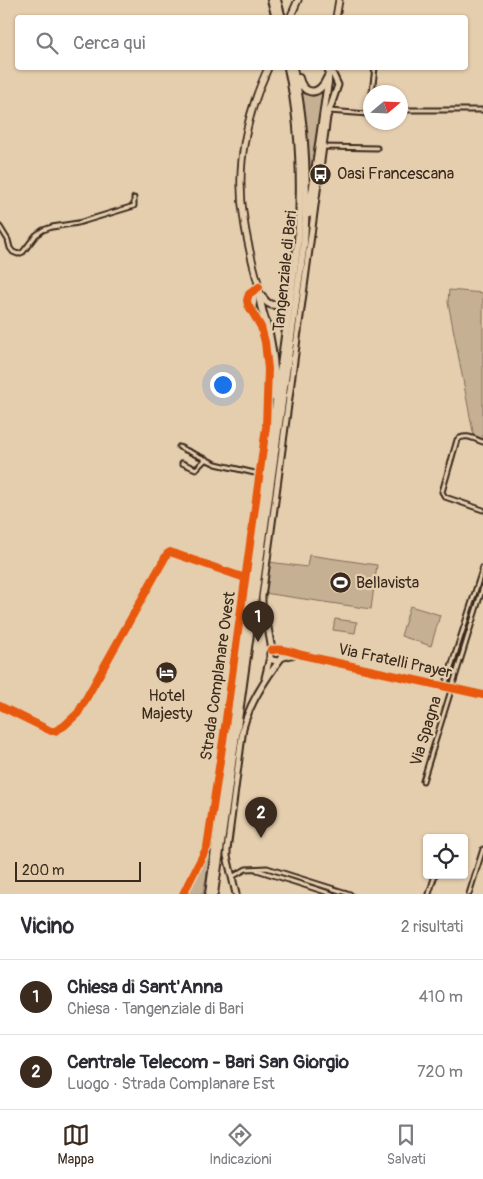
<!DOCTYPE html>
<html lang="it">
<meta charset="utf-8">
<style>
body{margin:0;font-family:Pangolin,sans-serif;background:#f7f7f7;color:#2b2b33}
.controls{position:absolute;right:15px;bottom:15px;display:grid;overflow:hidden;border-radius:5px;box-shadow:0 1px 4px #0004}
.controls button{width:45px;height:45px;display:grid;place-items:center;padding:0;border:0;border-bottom:1px solid #e1e1e2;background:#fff;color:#2b2b33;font:25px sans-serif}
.compass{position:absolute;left:363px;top:85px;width:45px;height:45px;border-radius:50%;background:#fff;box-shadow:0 1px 4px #0004;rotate:71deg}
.scale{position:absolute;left:15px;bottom:12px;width:126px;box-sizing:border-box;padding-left:5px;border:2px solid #3b2a1e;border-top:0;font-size:14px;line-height:18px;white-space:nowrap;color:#3b2a1e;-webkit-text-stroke:4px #e5ceae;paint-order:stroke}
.you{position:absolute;left:222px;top:384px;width:18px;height:18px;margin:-12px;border:4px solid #fff;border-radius:50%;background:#1a73e8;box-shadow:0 0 0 8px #1a73e833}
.badge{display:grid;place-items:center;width:32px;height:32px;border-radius:50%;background:#3b2a1e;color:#fff;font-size:16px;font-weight:700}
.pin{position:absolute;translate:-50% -41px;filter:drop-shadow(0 1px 2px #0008)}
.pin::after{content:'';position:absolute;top:26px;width:18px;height:15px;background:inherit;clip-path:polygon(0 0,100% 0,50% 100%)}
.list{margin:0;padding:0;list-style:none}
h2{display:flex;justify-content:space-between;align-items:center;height:65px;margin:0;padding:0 20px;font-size:21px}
h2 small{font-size:16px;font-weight:400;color:#7c7c81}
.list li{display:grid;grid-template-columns:32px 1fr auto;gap:15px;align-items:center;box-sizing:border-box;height:75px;padding:0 20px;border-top:1px solid #e1e1e2}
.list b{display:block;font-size:19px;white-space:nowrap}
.list p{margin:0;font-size:16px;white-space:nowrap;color:#7c7c81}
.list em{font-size:16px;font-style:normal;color:#7c7c81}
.icon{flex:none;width:28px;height:28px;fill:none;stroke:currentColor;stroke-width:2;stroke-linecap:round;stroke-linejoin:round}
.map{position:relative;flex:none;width:483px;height:894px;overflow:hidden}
.search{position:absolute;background:#fff;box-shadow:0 1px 4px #0004;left:15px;right:15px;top:15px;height:55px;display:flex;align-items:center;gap:12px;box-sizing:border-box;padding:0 18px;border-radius:5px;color:#7c7c81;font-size:19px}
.sheet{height:215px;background:#fff}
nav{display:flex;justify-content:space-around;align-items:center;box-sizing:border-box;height:70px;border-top:1px solid #e1e1e2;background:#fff;font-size:14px;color:#7c7c81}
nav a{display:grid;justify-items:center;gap:2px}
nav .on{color:#3b2a1e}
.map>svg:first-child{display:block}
.green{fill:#c6b094;stroke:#806d59}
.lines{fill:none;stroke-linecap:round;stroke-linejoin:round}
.street-casing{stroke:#3b2a1e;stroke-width:7}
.secondary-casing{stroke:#3b2a1e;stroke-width:9}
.primary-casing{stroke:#3b2a1e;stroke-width:9}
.highway-casing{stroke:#3b2a1e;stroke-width:10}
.street{stroke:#e5ceae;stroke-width:3}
.secondary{stroke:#e5ceae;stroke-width:5}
.primary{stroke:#e5ceae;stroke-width:5.5}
.highway{stroke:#e5ceae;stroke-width:6}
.cycleway-casing{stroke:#e5ceae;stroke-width:11}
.cycleway{stroke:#e8590c;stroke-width:8}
.labels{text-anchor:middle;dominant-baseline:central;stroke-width:4.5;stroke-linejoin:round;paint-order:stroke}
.poi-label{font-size:16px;fill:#3b2a1e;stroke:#e5ceae;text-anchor:start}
.street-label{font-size:16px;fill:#3b2a1e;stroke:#e5ceae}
</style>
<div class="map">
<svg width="483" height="894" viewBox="0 0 483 894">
<rect width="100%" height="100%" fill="#e5ceae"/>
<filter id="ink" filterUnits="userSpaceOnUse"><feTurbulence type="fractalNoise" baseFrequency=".02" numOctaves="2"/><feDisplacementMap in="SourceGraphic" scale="10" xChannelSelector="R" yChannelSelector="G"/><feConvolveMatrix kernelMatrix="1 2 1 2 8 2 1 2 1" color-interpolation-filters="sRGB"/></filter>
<g filter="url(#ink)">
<path class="green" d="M325 88 309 196 306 134 301 89 306 92Z
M449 290 483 293V440L474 437 448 302Z
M309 555 377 565 371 609 264 593 269 562 307 567Z
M410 606 440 615 431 646 401 636Z
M335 619 357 622 355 633 333 630Z
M222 759 223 760 214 837 203 894H186L206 854 211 837Z"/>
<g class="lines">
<defs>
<path id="street" d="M372 92 375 68
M400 110H483
M329 111 368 114 370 100
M323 147 377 148
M0 227 8 240 10 248 13 252 18 254 23 252 36 235 43 230 52 227 78 223 134 206V198
M483 442C474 439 465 433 457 440L442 492 445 497 483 510
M179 447 216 464 259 474
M182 463 196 469 206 459
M279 650 483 695
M281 659 290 656 299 655
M445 686 483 567
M0 706 51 731H55L64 726 78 713 167 554 170 552 245 578
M423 781 483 587
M257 870 332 894
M232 877 246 869 267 868 350 894
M429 894 435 875
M469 894 483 849"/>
<path id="secondary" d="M253 311C252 303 256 300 254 291
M278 661 272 660C269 657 269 653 272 650L267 622 262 606V597L327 117 338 85 330 68
M265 678 270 657
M183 894 207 847 223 741 266 427 268 369 265 342 261 327 248 305 247 300 249 294 259 287
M236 894 227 856V850L243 728C250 702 266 678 282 657 283 651 278 648 272 650"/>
<path id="primary" d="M290 18 298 0
M336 18 339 0
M328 77 329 68
M259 287C253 265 247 242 244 220 235 167 246 116 268 68"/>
<path id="highway" d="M271 0 276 18
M277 0 282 18
M299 78C302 91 314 97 323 85 325 83 326 80 327 78
M309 214 328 82V77
M259 287C258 303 265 318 269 333 273 353 276 376 274 397
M262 296C269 310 285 307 289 292
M209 894 298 241C302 183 300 124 288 68
M214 894 304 243C308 185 306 125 293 68"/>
</defs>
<use href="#street" class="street-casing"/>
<use href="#secondary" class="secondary-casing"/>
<use href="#primary" class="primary-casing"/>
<use href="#highway" class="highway-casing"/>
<use href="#street" class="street"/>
<use href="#secondary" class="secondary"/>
<use href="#primary" class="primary"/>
<use href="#highway" class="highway"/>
<defs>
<path id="cycleway" d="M272 650C281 648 293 652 302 655L483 695
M0 706 51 731H55L64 726 78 713 167 554 170 552 245 578
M183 894 207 847 223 741 266 427 268 369 265 342 261 327 248 305 247 300 249 294 259 287"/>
</defs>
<use href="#cycleway" class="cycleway-casing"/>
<use href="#cycleway" class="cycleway"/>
</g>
</g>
<defs>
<symbol id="bus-disc" viewBox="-11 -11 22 22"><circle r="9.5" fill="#3b2a1e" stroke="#e5ceae"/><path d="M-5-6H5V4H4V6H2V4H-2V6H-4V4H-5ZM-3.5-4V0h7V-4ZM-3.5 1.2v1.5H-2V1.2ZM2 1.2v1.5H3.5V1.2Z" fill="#fff"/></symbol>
<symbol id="stadium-disc" viewBox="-11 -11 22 22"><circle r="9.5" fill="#3b2a1e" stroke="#e5ceae"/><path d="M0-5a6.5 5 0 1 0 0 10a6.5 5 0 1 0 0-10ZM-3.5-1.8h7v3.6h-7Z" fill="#fff"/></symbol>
<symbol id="hotel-disc" viewBox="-11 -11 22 22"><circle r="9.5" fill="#3b2a1e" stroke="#e5ceae"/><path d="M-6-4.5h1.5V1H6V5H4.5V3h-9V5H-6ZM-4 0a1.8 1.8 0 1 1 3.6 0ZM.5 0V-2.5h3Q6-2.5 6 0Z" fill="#fff"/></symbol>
</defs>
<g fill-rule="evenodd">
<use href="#bus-disc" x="308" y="162" width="25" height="25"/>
<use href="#stadium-disc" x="328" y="570" width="25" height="25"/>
<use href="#hotel-disc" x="154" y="660" width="25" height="25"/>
</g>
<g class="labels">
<g class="poi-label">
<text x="337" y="174">Oasi Francescana</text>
<text x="356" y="583">Bellavista</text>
<text x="167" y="696" text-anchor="middle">Hotel<tspan x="167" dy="18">Majesty</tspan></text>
</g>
<g class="street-label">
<text transform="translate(285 271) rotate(-84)">Tangenziale di Bari</text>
<text transform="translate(395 661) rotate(12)">Via Fratelli Prayer</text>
<text transform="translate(218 676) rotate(-82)">Strada Complanare Ovest</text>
<text transform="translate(426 731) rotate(-73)">Via Spagna</text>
</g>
</g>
</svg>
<div class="controls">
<button><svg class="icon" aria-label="locate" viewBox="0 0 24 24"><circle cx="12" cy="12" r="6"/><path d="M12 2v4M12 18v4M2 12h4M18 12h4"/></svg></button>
</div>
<svg class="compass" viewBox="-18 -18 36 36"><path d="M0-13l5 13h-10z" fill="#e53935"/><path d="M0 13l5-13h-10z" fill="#7c7c81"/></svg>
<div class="scale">200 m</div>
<div class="you"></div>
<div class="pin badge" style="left:258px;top:642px">1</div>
<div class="pin badge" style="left:261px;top:838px">2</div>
<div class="search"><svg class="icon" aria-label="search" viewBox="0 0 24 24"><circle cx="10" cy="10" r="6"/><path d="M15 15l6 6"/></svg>Cerca qui</div>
</div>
<section class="sheet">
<h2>Vicino<small>2 risultati</small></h2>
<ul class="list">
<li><span class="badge">1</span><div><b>Chiesa di Sant'Anna</b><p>Chiesa · Tangenziale di Bari</p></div><em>410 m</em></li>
<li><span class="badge">2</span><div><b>Centrale Telecom - Bari San Giorgio</b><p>Luogo · Strada Complanare Est</p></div><em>720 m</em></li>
</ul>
</section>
<nav>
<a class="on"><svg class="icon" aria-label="map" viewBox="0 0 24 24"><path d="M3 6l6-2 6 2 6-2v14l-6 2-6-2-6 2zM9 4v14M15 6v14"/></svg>Mappa</a>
<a><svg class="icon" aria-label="directions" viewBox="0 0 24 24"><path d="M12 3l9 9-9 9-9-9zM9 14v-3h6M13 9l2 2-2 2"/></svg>Indicazioni</a>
<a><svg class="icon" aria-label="saved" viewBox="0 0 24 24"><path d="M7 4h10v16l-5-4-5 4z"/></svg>Salvati</a>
</nav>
